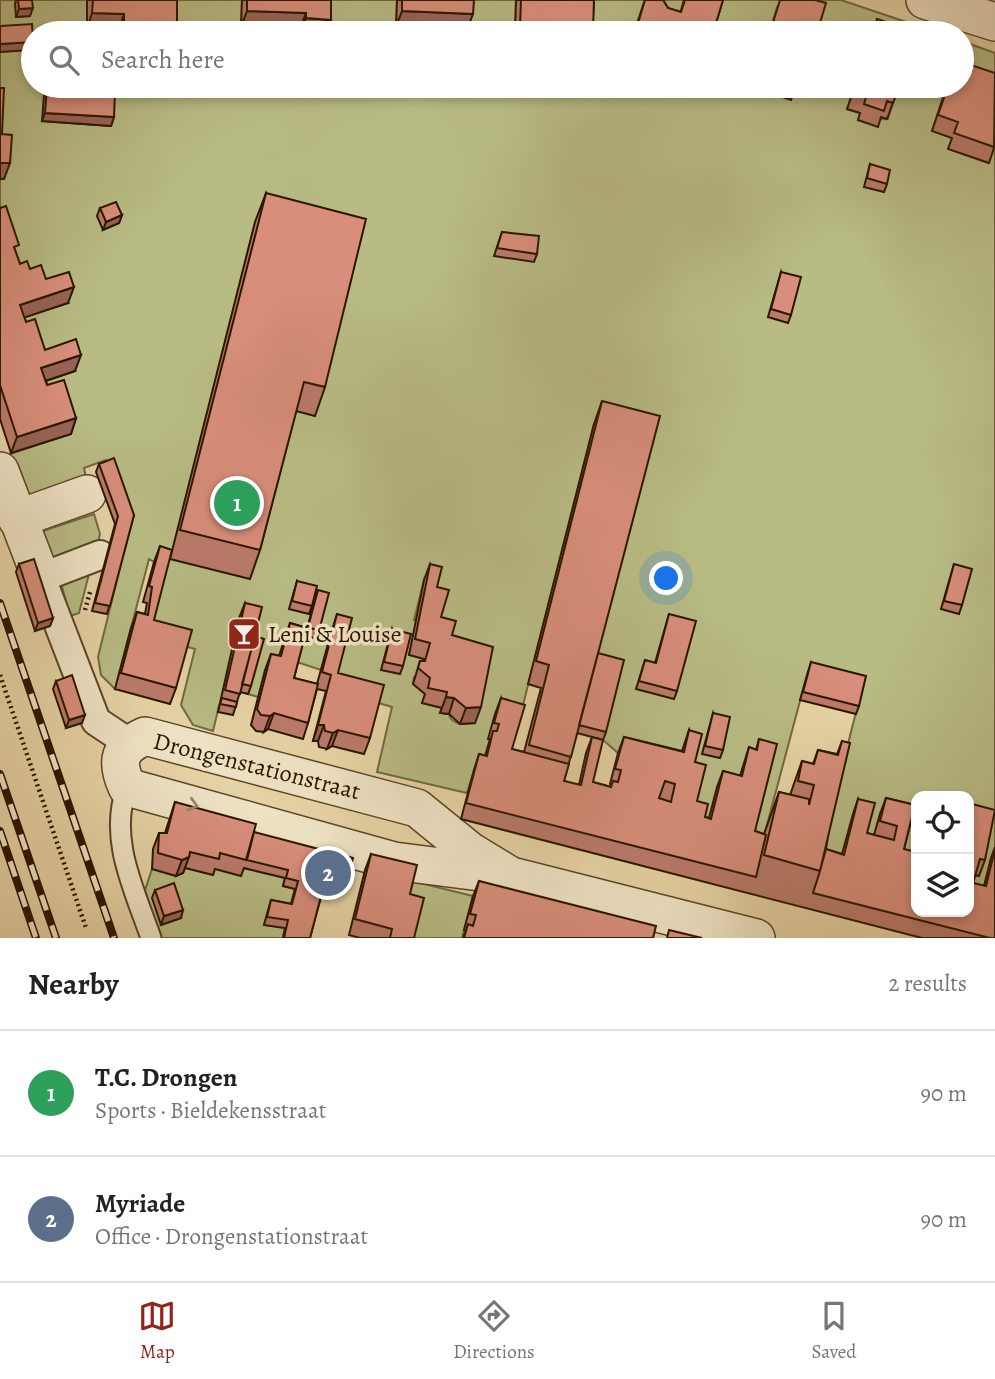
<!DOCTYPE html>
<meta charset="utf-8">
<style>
body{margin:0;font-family:Alegreya,serif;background:#f6f6f6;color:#222}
.controls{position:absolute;right:21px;bottom:21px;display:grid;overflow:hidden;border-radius:14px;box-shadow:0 4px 10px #0003}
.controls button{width:63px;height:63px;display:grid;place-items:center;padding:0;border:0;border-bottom:2px solid #e0e0e0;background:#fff;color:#222;font:35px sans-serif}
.you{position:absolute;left:667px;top:579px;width:24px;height:24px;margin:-18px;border:5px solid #fff;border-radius:50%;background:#1a73e8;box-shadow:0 0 0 10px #1a73e833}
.badge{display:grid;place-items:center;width:46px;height:46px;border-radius:50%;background:#8f2418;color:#fff;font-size:23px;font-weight:700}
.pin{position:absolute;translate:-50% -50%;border:4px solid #fff;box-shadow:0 2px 7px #0006}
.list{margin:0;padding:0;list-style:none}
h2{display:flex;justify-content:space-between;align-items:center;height:91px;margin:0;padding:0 28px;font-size:30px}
h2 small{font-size:23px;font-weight:400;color:#767676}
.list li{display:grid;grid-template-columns:46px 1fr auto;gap:21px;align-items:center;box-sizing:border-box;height:126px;padding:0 28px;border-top:2px solid #e0e0e0}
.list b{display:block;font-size:26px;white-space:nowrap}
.list p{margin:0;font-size:23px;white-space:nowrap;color:#767676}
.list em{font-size:23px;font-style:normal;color:#767676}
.icon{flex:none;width:38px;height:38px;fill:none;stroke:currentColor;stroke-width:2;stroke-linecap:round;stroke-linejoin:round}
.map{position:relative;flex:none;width:995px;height:938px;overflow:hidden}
.search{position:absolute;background:#fff;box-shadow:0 4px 10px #0003;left:21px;right:21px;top:21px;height:77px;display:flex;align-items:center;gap:18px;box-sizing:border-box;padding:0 24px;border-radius:38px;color:#767676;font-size:26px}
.sheet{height:343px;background:#fff}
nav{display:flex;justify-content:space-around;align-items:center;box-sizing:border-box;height:98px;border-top:2px solid #e0e0e0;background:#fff;font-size:19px;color:#767676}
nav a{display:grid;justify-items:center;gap:4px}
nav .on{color:#8f2418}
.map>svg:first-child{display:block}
.green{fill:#b8bb84;stroke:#726842;stroke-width:2;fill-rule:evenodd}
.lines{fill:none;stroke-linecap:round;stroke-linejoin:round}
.service-casing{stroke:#5a4529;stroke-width:23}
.pedestrian-casing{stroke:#5a4529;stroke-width:32}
.minor-casing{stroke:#5a4529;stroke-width:40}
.path{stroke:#2b1600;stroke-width:4.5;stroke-dasharray:2 3.5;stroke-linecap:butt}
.service{stroke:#efe2c4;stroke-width:19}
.pedestrian{stroke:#efe2c4;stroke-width:28}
.minor{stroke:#efe2c4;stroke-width:37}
.rail-casing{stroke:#2b1600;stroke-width:8}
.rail{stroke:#efe2c4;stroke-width:5;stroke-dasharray:16;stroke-linecap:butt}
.wall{fill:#ba7a6a;stroke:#2b1600;stroke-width:2}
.shaded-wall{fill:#976356;stroke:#2b1600;stroke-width:2}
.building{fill:#d88e7b;stroke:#2b1600;stroke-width:2;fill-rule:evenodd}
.oneway{stroke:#97866c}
.labels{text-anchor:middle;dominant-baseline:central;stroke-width:7;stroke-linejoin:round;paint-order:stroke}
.poi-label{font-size:24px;fill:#2b1600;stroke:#efe2c4;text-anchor:start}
.street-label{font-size:24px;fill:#2b1600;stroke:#efe2c4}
</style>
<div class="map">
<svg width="995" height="938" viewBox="0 0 995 938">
<rect width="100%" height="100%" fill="#e6d3a5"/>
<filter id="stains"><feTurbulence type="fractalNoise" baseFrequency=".00286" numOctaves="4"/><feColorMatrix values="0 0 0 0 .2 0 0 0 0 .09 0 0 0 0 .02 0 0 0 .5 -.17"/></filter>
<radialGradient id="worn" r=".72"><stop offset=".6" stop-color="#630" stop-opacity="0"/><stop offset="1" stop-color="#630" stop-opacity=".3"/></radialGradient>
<path class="green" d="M0 0H87V29L119 30V33H33V86H773L771 93 794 91 800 86H855L847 109 860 113 858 120 888 119 898 86H947L932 131 952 138 949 149 988 163 995 144V859H991L981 902 969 899 974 875 978 876 969 821V796H916V869L880 814 874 837 838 871 817 865 863 685 808 671 760 851 736 792 705 835 678 768 618 753 603 740 621 668 593 661 594 424 519 721 493 740 481 772 474 770 467 793 377 772 392 707 332 689V630L321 670 297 662 275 672 258 697 248 694 261 647 219 706 213 731 193 725 181 705 195 649 148 636 154 562 149 559 115 689 101 675 98 657 131 523 111 466 106 460 84 468 86 477 16 501 1 457 70 434 36 384 75 371 39 366 14 321 68 303 24 285 0 222V179H4L6 151 0 150V52L31 49 0 34ZM424 580 469 722C461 726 450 722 449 714L441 713 442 708 422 703 425 694 413 684 414 677H419L424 659 409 654 418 621 414 620Z
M158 0H242L241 27 300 29V33H171Z
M326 0H397L396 27 467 30 469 0H516L515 33H325Z
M589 0H684L675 28 643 5 634 33H588Z
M690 0H841L939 33H816L777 7 769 33H712Z
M962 41 995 53V91L962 80Z
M94 514 100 534 97 547 53 562 43 531Z
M89 574 79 613 70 616 61 583Z
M184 868H243L285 878 283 886 295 889 289 912 269 908 264 925 285 928 283 938H160L145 890 152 869 176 876Z
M412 881 473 896 462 938H412L404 910Z"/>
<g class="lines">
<defs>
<path id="service" d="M127 787C108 838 134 889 151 938"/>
<path id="pedestrian" d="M36 565 96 721 129 743
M40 578 100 555"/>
<path id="minor" d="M925 0 995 22
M0 471 36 565
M17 519 87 494
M511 876 470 851 417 808 145 736C119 748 115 760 127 787L394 861 511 876 756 938"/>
</defs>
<use href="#service" class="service-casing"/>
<use href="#pedestrian" class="pedestrian-casing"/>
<use href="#minor" class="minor-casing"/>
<path class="path" d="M85 610 90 592
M0 675 86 928"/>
<use href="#service" class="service"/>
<use href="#pedestrian" class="pedestrian"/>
<use href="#minor" class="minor"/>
<defs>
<path id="rail" d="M0 603 114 938
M0 774 56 938
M0 831 36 938"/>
</defs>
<use href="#rail" class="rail-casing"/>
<use href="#rail" class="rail"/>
</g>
<path class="wall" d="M16 0H32L30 16 16 17 15 4Z
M87 0H177V33H119V30L87 29Z
M242 0H331L326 33H300V29L241 27Z
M397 0H474L467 30 396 27Z
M516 0H594L592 33H515Z
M645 0H663L668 8 681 12 684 0H723L713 33H634Z
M773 86H800L798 92 794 91 791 100 771 93Z
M855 86H899L887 119 881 117 878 127 858 120 860 113 847 109Z
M947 86 995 145 989 163 948 149 952 138 932 131Z
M47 87 114 117 111 126 42 121 44 95Z
M870 164 887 184 884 192 864 187Z
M266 193 325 387 315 416 296 411 260 550 250 579 170 559 255 222Z
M0 208 20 264 46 279 68 303 24 317 26 322 45 350 75 371 46 381 47 385 76 418 71 434 11 453 0 419Z
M100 208 122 215 119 223 103 230 97 216Z
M502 232 537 254 534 262 494 256Z
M781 272 791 315 788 323 768 317Z
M602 401 598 653 606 732 603 740 577 733 564 781 579 785 586 753 592 737 593 782 611 787 612 785 610 784 618 753 624 737 682 751 689 730 695 762 697 801 705 817 709 818 717 787 723 771 740 776 749 747 756 750 759 739 755 831 764 834 779 792 790 795 802 761 813 764 818 750 837 754 842 741 826 849 842 854 853 814 858 799 867 833 874 835 880 814 886 798 915 805 904 849 969 912V812L972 804 985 860 979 876 975 875 973 883 984 886 991 858 995 847V938H922L461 819 474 770 479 754 485 756 490 739H488L495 714 501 698 512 749 524 752 541 688 528 684 594 424Z
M99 464 134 515 107 614 92 611 115 524 96 472Z
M160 546 154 620 176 688 170 704 115 689 131 628 137 612 145 614 147 603 143 602 154 562Z
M19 564 53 618 50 626 35 631 16 572Z
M430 564 437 587 441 617 452 635 475 723 460 724 449 714 440 713 442 708 422 703 425 694 413 684 420 661H423L424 659 409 655 424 580Z
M954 564 962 605 959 614 941 609Z
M297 581 312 606 309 614 289 609Z
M318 590 319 631 316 639 305 635 294 678 317 684 332 630 337 614 338 673 370 738 364 754 332 746 327 749 319 747 318 741H313L326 691 317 689 308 723 303 739 268 729 264 732 256 731 251 725 265 670 271 654 279 656 290 623 307 628Z
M245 603 255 636 251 686 248 694 240 692 233 715 218 712 239 618Z
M669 614 677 691 674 699 636 689 645 660 655 663Z
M392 629 403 666 400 674 381 670Z
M811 662 859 706 856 714 800 700Z
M56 681 82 723 66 728 53 689Z
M713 713 723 750 720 758 702 754Z
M175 802 254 832 346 883 343 891 324 886 310 938H283L285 928 264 925 271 900 291 904 295 889 283 886 285 878 244 868 241 876 215 869 213 875 185 868 183 873 176 876 152 869 153 849 159 833H165Z
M371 854 410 894 414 938H360L349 935 365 870Z
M479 881 653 938H463L466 930H464L473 896Z
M155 890 181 918 161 925 152 898Z"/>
<path class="shaded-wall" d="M33 8 30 16 16 17 19 9Z
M247 11 306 13 300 29 241 27Z
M402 11 473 14 467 30 396 27Z
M92 13 124 14 119 30 87 29Z
M306 18 331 20 326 33H300Z
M520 27 593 30 592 33H518Z
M147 31 177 32V33H146Z
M33 42 31 50 0 52V44Z
M45 113 114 117 111 126 42 121Z
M0 163H10L4 179H0Z
M122 215 119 223 103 230 106 222Z
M74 287 68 303 14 321 20 305Z
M81 355 75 371 36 384 41 368Z
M76 418 71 434 11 453 17 437Z
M53 618 50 626 35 631 38 623Z
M446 697 454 698 449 714 440 713Z
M481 707 475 723 460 724 466 708Z
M274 713 268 729 264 732 270 716Z
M85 715 82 723 66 728 69 720Z
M318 725H324L318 741H313Z
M338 730 332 746 327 749 333 733Z
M189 857 183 873 176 876 182 860Z
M183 910 181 918 161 925 164 916Z"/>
<path class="building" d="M18 0H32L33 8 19 9Z
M93 0H177V32L147 31V33H124V14L92 13Z
M247 0H331V20L306 18V13L247 11Z
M402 0H474L473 14 402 11Z
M521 0H594L593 30 520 27Z
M645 0H663L668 8 681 12 685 0H723L713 33H635Z
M780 0H815L826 3 817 33H763L765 27 771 29Z
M877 19 916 32 915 33H873Z
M32 24 33 42 0 44V26Z
M962 62 995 73 994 147 954 133 958 122 938 115 948 86H962Z
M855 86H899L893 103 887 101 884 111 864 104 866 97 853 93Z
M47 87 115 92 114 117 45 113Z
M0 88H4L2 134 12 135 10 163H0Z
M870 164 890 170 887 184 867 178Z
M266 193 366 219 325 387 304 382 260 550 180 530Z
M116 202 122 215 106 222 100 208Z
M6 206 19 245 14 247 20 264 27 261 30 269 41 265 46 279 69 272 74 287 20 305 26 322 35 319 45 350 76 339 81 355 41 368 47 385 64 380 76 418 17 437 0 385V208Z
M502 232 539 236 537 254 497 248Z
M781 272 801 277 791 315 771 309Z
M602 401 660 416 571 757 529 745 549 665 536 661Z
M114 458 134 515 110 606 95 603 118 516 99 464Z
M160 546 172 550 154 620 192 630 176 688 121 673 137 612 148 615 152 587 149 586Z
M34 559 53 618 38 623 19 564Z
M430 564 442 567 437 587 449 590 441 617 456 621 452 635 493 647 481 707 466 708 454 698 446 697 447 692 428 688 430 678 418 668 420 661H425L430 643 415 639Z
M954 564 972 569 962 605 944 601Z
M297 581 317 586 312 606 292 601Z
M318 590 329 593 319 631 308 627Z
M245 603 262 607 240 694 225 690Z
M337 614 352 618 338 673 384 685 370 738 338 730 333 733 325 731 324 725H318L331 675 322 672Z
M669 614 696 621 677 691 639 681 645 660 656 663Z
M290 623 307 628 294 678 318 684 308 723 274 713 270 716 261 715 257 709 271 654 281 656Z
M392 629 411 634 403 666 384 662Z
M255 636 264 639 251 686 242 684Z
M598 653 624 660 606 732 579 725Z
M811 662 866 676 859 706 803 692Z
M72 675 85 715 69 720 56 681Z
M222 698 237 702 236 707 220 704Z
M501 698 525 705 512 749 569 764 564 781 581 785 592 737 603 740 593 782 611 787 613 781 618 782 621 770 615 769 624 737 684 752 689 730 702 734 695 762 706 765 697 801 708 804 705 817 711 819 723 771 742 776 749 747 757 750 759 739 777 744 755 831 766 835 756 877 466 803 479 754 487 756 493 731H497L499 724 494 723ZM665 781 675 784 671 802 659 798Z
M713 713 730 717 723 750 705 746Z
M842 741 850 743 820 871 764 855 779 792 809 799V805L814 785 798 781 802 761 814 764 818 750 838 755Z
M886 798 915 805 904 849 916 852V912H969V815L972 804 995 810 985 860 980 859 973 883 986 886 995 849V938H990L813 893 820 871 826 849 844 855 858 799 875 803 867 833 894 840 897 826 880 821Z
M175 802 256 824 246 860 220 853 219 859 190 852 189 857 182 860 158 853 159 833H167Z
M254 832 353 858 346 883 326 877 310 938H284L288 920 267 917 271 900 292 904 298 881 286 878 288 870 247 860Z
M371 854 417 865 410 894 424 898 414 938H390L392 929 355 919Z
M479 881 656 926 653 938H464L468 924 473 926 476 915 470 914Z
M174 883 183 910 164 916 155 890Z
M669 930 702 938H667Z"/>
<defs><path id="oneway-chevron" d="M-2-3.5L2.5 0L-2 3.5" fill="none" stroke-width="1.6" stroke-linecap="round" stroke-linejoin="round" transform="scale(1.75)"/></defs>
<use class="oneway" href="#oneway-chevron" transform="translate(193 805) rotate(16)"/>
<defs>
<symbol id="bar-square" viewBox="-11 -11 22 22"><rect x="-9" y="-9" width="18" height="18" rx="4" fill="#8f2418" stroke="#efe2c4"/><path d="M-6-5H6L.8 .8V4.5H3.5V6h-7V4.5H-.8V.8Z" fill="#fff"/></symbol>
</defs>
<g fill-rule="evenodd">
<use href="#bar-square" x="225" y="615" width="38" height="38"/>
</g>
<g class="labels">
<g class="poi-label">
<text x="268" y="634">Leni &amp; Louise</text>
</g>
<g class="street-label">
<text transform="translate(257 766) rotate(14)">Drongenstationstraat</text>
</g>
</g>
<rect width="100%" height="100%" filter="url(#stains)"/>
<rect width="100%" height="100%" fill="url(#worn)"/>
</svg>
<div class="controls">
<button><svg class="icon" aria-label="locate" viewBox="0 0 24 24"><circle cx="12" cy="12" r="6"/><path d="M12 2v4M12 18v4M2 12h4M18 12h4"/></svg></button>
<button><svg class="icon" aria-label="layers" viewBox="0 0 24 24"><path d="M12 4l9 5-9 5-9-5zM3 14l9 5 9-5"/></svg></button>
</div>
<div class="you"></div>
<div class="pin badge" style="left:237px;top:503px;background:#2e9e5b">1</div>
<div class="pin badge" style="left:328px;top:873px;background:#5c6f8a">2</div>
<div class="search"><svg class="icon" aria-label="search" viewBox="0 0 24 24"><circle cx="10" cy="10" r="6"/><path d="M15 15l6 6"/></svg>Search here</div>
</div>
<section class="sheet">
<h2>Nearby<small>2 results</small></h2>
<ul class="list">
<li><span class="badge" style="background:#2e9e5b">1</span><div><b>T.C. Drongen</b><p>Sports · Bieldekensstraat</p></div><em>90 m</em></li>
<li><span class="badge" style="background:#5c6f8a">2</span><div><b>Myriade</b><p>Office · Drongenstationstraat</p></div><em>90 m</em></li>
</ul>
</section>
<nav>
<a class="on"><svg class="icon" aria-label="map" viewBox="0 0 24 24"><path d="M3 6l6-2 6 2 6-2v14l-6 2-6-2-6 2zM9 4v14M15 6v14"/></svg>Map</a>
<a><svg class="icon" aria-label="directions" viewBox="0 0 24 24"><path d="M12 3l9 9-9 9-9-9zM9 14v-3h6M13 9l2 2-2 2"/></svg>Directions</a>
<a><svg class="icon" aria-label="saved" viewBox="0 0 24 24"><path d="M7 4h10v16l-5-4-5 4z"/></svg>Saved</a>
</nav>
